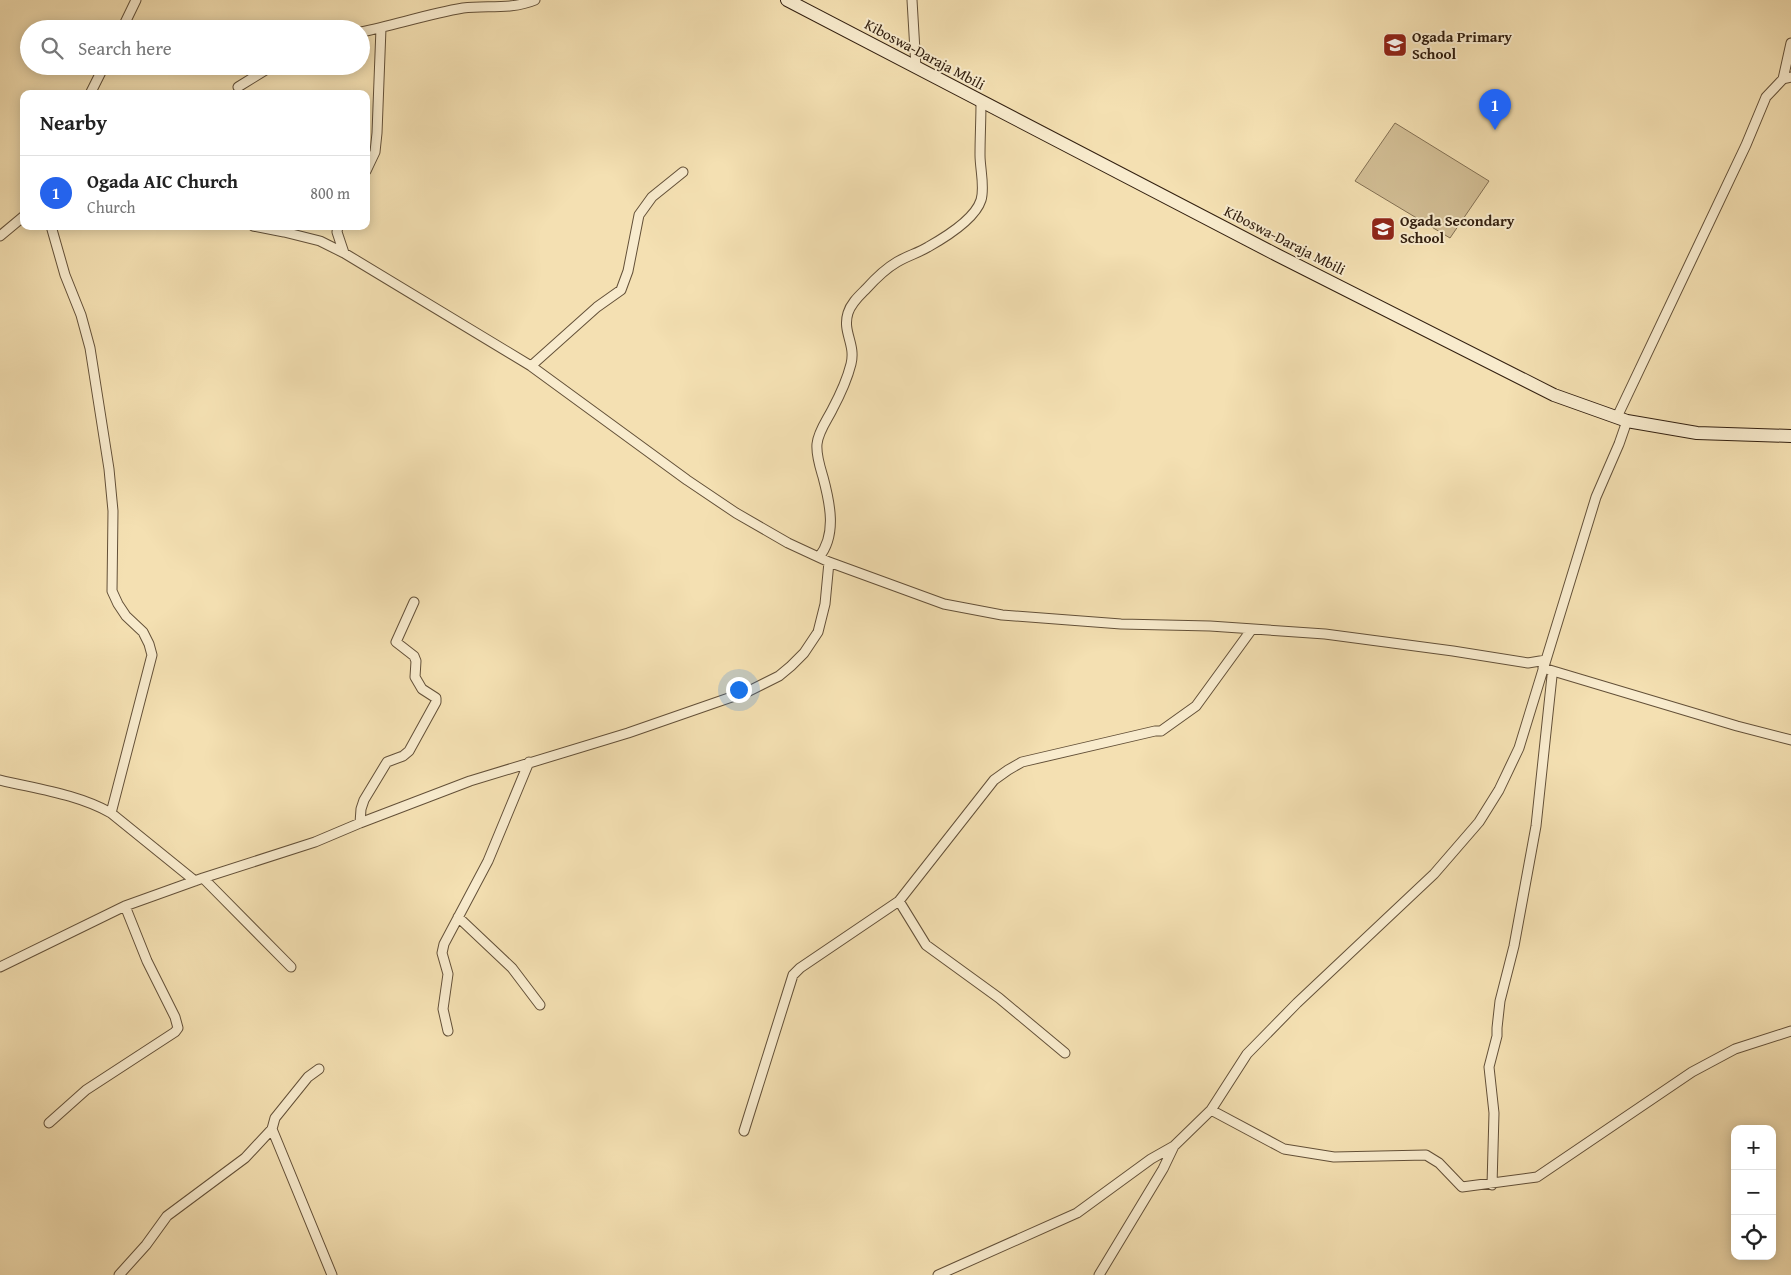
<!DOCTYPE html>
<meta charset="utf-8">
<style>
body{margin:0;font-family:"Gentium Book Plus",serif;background:#f2f2f2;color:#222}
.controls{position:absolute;right:15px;bottom:15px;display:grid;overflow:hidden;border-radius:10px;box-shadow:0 2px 12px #0003}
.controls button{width:45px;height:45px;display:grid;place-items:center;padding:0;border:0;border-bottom:1px solid #e0e0e0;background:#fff;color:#222;font:25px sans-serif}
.you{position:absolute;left:738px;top:689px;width:18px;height:18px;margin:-12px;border:4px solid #fff;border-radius:50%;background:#1a73e8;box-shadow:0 0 0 8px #1a73e833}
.badge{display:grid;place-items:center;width:32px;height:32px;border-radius:50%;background:#2563eb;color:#fff;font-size:16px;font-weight:700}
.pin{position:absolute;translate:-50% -41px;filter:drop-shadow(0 1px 2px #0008)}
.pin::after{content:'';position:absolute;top:26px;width:18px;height:15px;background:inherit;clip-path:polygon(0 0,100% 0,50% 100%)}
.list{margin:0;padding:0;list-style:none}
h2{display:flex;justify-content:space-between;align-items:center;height:65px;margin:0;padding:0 20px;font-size:21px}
h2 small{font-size:16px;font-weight:400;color:#767676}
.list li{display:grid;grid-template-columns:32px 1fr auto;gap:15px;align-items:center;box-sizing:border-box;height:75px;padding:0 20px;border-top:1px solid #e0e0e0}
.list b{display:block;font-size:19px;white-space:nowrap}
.list p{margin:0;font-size:16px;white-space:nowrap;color:#767676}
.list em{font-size:16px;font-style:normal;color:#767676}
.icon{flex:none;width:28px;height:28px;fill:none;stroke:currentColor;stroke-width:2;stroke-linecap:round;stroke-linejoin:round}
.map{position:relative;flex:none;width:1791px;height:1275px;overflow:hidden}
.search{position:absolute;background:#fff;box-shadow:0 2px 12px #0003;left:20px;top:20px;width:350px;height:55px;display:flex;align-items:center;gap:12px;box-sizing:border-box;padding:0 18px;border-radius:28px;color:#767676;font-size:19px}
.panel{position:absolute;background:#fff;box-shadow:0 2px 12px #0003;left:20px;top:90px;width:350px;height:140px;border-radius:10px}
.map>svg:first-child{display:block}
.green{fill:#d3bf96;stroke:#837053}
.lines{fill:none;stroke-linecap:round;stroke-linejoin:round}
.minor-casing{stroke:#635038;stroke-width:11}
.secondary-casing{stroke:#332010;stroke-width:14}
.minor{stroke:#f8ebcd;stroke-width:9}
.secondary{stroke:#f8ebcd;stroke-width:12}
.labels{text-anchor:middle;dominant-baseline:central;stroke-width:4;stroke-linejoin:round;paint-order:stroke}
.poi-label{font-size:15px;font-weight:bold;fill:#332010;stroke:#f8ebcd;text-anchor:start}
.street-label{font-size:15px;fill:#332010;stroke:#f8ebcd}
</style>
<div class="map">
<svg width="1791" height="1275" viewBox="0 0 1791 1275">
<rect width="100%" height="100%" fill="#f4e0b2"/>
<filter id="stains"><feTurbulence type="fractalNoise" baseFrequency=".004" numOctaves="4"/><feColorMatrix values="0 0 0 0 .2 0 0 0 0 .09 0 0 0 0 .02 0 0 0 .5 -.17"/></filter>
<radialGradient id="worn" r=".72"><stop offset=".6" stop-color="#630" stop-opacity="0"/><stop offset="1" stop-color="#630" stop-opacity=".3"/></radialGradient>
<path class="green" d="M1395 123 1489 181 1450 238 1355 181Z"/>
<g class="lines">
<defs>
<path id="minor" d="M912 0 916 68
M122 29 136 0
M361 32C395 25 428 14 463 8 487 5 511 10 535 0
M1783 79 1791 43
M238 87 272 66
M90 94 104 66
M366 171 375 152 377 133 381 28
M51 226 65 275 81 315 90 348 109 469 113 511 112 591 118 604 126 616 143 632 149 644 152 655 111 813
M253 226 284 232 320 241 344 253 531 366 687 480 736 513 788 543 829 562
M338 226 337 232 344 253
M0 236 24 216
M531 366 597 307 621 290 628 271 639 215 652 197 683 172
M1617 417 1746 145 1766 97 1783 79 1791 77
M819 557C837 535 830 503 823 477 820 467 816 455 817 444 818 432 827 420 832 410 840 395 847 380 851 364 856 344 842 332 848 313 851 303 859 296 866 289 875 279 885 269 897 262 907 256 918 253 928 247 944 238 975 219 981 200 985 187 980 169 980 155 980 137 981 120 981 102
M1543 668 1737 726 1791 740
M0 780C37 789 77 794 111 813L195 881
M360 823 361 809 364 800 387 762 403 756 409 751 436 702V698L422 689 415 677 416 661 414 656 396 642 414 602
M203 878 291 967
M899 901 926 945 999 998 1065 1053
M458 917 512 968 540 1005
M0 967 125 906 203 878 315 842 360 823 470 781 628 733 749 691 779 676 791 666 804 653 818 632 825 604 829 562 944 604 1002 615 1121 624 1210 626 1325 634 1453 651 1528 663 1546 660
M448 1031 443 1009 448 974 442 953 444 944 488 861 529 762
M1211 1110 1284 1149 1334 1157 1426 1155 1439 1163 1462 1187 1537 1177 1692 1072 1735 1049 1791 1031
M49 1123 86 1090 175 1032 178 1028 175 1017 147 961 125 906
M272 1129 332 1275
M744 1131 793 975 800 968 899 901 994 780 1008 770 1022 762 1155 731H1161L1196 706 1252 629
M1492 1185 1494 1113 1489 1067 1497 1036V1028L1500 1001 1514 946 1536 826 1552 676
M119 1275 146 1245 167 1216 245 1158 272 1129 275 1118 308 1077 319 1069
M938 1275 1077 1213 1151 1159 1174 1146 1211 1110 1247 1054 1297 1003 1434 874 1479 822 1499 790 1519 748 1596 497 1619 444 1627 421
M1099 1275 1163 1169 1174 1146"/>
<path id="secondary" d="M787 0 1277 255 1554 395 1627 421 1697 433 1791 436"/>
</defs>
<use href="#minor" class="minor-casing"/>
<use href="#secondary" class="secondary-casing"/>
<use href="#minor" class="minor"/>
<use href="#secondary" class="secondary"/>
</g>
<defs>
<symbol id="school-square" viewBox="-11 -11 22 22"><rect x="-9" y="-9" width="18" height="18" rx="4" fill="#8f2418" stroke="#f8ebcd"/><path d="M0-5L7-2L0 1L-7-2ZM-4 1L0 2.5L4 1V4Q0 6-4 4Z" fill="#fff"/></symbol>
</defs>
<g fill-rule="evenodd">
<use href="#school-square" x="1381" y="31" width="28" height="28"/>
<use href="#school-square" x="1369" y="215" width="28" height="28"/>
</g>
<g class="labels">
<g class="poi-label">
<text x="1412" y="36">Ogada Primary<tspan x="1412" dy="17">School</tspan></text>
<text x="1400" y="220">Ogada Secondary<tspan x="1400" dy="17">School</tspan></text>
</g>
<g class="street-label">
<text transform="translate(925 54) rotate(28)">Kiboswa-Daraja Mbili</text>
<text transform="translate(1285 240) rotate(27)">Kiboswa-Daraja Mbili</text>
</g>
</g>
<rect width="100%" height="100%" filter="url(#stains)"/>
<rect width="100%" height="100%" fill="url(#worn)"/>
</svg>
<div class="controls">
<button>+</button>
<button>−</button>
<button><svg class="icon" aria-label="locate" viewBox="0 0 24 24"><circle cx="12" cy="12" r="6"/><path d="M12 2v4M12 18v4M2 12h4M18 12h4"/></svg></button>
</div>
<div class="you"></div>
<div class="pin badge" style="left:1495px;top:130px">1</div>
<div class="search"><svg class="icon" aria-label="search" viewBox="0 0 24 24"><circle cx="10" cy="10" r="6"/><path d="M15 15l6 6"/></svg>Search here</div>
<section class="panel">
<h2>Nearby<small></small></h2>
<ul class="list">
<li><span class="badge">1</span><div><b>Ogada AIC Church</b><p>Church</p></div><em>800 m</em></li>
</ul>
</section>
</div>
